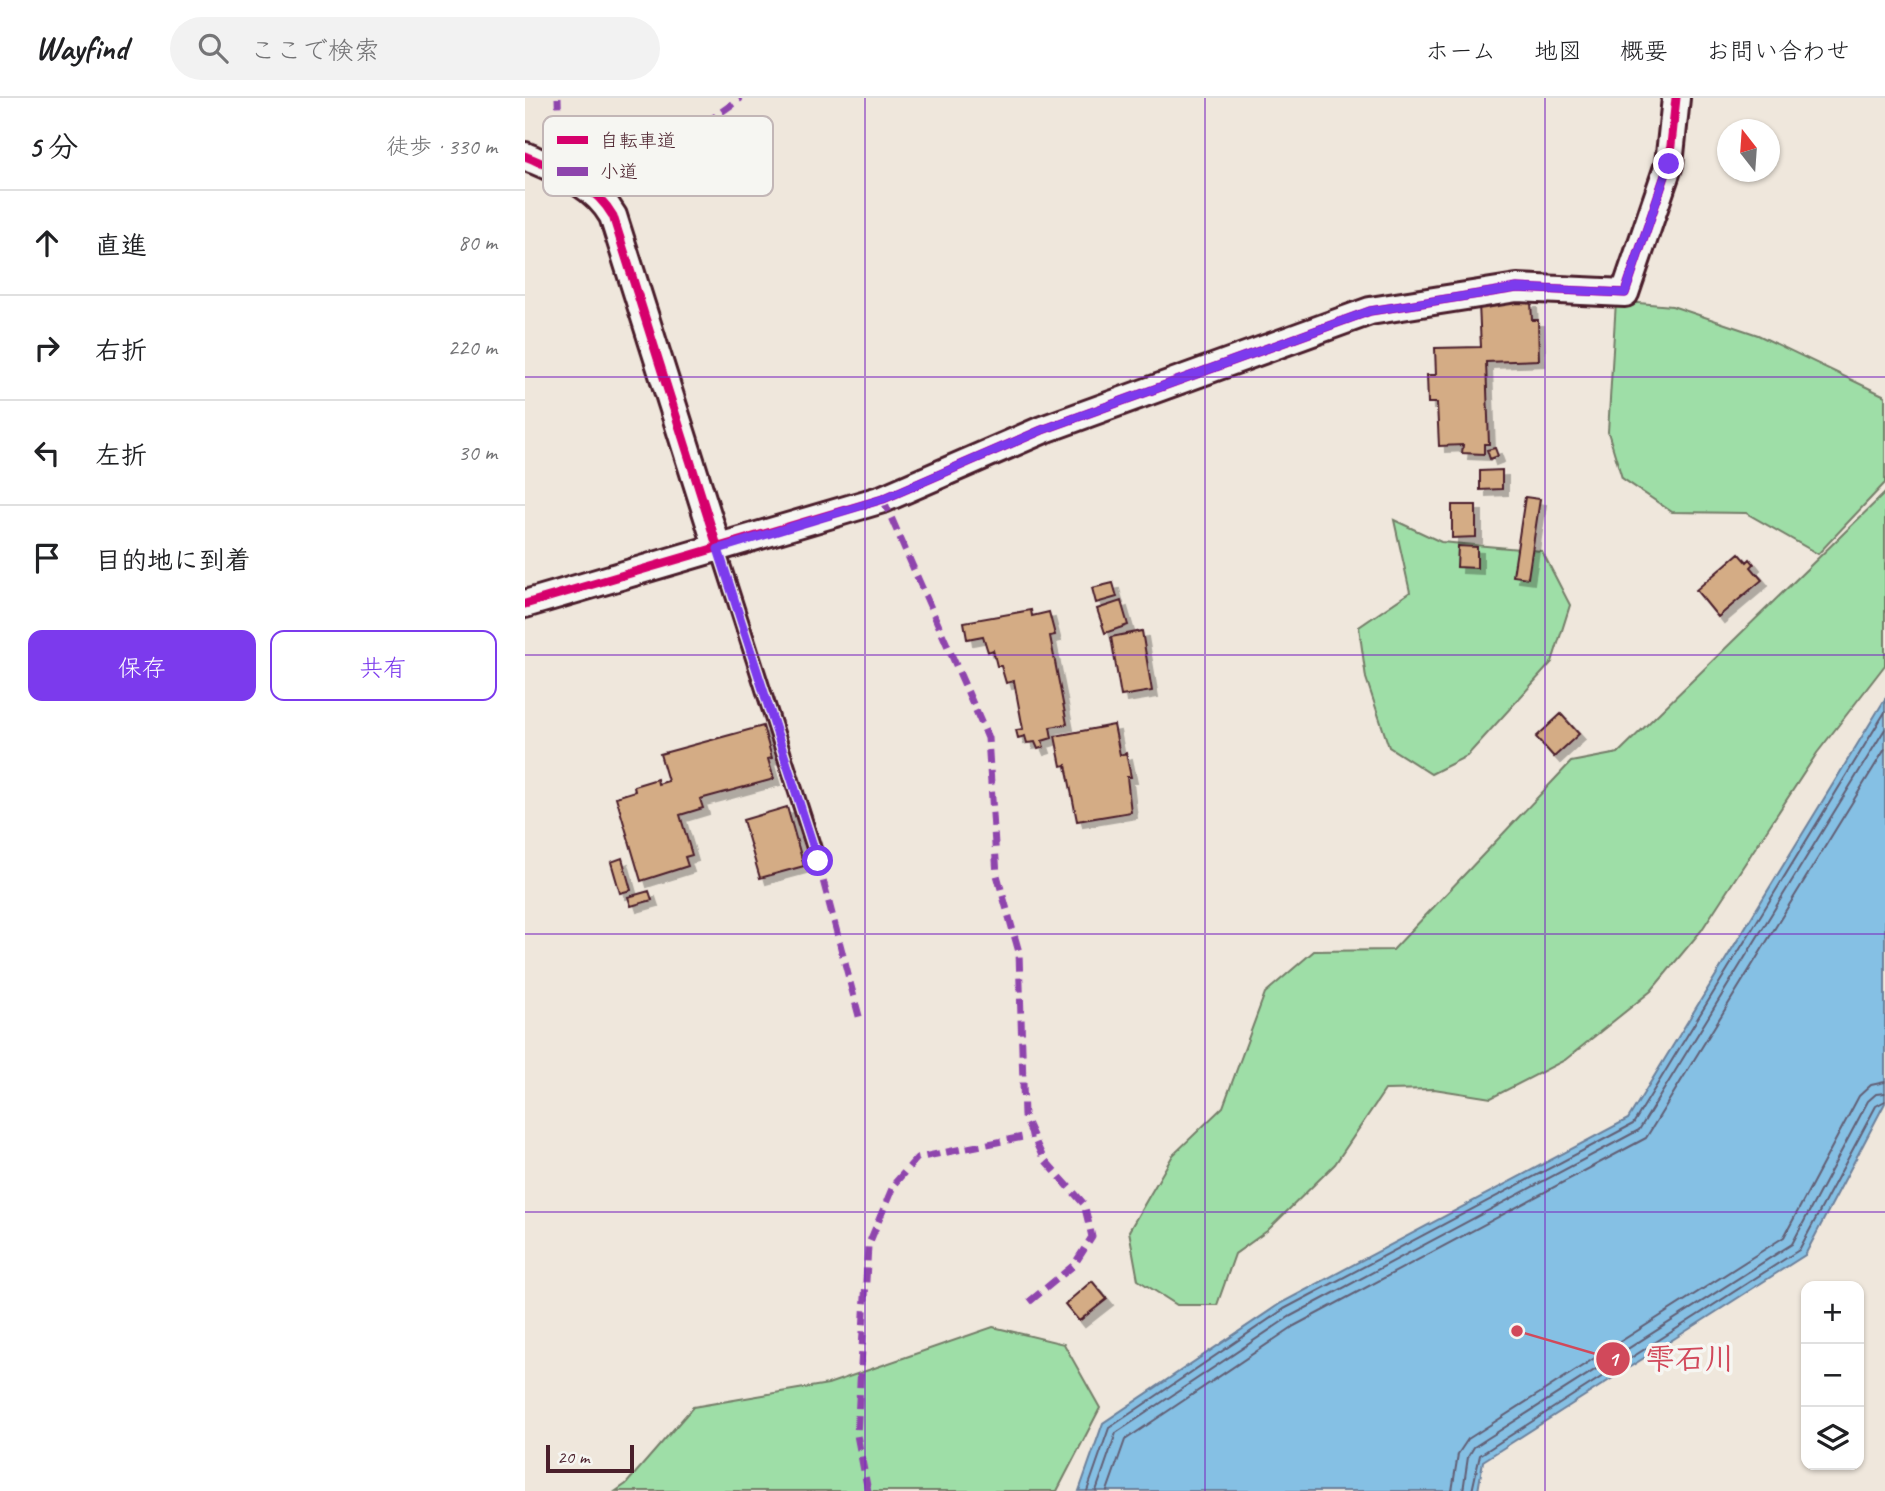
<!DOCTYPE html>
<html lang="ja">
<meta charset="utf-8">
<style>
body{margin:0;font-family:Caveat,"Klee One",sans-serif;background:#f2f2f2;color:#202124}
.controls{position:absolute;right:21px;bottom:21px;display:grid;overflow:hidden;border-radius:14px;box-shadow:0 2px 5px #0004}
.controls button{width:63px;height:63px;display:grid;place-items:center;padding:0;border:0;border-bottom:2px solid #e0e0e0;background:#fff;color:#202124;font:35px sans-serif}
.compass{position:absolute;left:1192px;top:21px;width:63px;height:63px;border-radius:50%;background:#fff;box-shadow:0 2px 5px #0004;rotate:343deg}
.scale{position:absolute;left:21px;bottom:18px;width:88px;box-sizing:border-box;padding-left:7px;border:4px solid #4a1f2b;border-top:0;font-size:19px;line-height:24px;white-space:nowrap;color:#4a1f2b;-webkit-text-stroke:5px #f6f6f2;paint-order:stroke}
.stop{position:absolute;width:21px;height:21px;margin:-16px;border:5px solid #7c3aed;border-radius:50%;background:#fff}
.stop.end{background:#7c3aed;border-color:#fff;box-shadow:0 2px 7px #0008}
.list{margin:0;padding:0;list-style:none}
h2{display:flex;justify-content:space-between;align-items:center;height:91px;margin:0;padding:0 28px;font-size:30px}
h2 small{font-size:23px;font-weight:400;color:#757577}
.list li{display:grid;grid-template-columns:46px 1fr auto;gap:21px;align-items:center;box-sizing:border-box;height:105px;padding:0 28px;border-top:2px solid #e0e0e0}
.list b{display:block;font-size:26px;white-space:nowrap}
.list em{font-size:23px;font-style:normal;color:#757577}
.actions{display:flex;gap:14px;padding:21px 28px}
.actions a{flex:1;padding:16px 0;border:2px solid #7c3aed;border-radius:14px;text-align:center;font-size:24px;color:#7c3aed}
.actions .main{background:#7c3aed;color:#fff}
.icon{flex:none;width:38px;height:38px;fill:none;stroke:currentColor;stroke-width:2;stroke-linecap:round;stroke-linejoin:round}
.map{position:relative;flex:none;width:1360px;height:1393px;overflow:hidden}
header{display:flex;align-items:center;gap:42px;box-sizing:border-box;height:98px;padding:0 35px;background:#fff;border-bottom:2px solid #e0e0e0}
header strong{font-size:33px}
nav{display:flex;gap:38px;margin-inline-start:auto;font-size:24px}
.search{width:490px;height:63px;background:#f2f2f2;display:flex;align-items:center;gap:18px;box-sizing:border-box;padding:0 24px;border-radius:38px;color:#757577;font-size:26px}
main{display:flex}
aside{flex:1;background:#fff}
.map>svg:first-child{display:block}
.green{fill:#9edea7;stroke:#747e69;stroke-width:2}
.water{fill:#85c0e4;stroke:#6d809a;stroke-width:2}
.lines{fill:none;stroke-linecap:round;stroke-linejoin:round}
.shore{stroke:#625f75;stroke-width:2}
.building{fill:#d4ac85;stroke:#4a1f2b;stroke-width:2;filter:url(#shadow)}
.service-casing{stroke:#4a1f2b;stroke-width:18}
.minor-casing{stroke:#4a1f2b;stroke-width:32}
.service{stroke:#f6f6f2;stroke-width:12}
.minor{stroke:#f6f6f2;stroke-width:26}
.quiet{stroke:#8e44ad;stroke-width:7;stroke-dasharray:14 7;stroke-linecap:butt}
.cycleway-casing{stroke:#f6f6f2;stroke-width:13}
.cycleway{stroke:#d6006c;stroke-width:9}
.route{stroke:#7c3aed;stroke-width:9}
.grid{fill:none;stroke:#7b2cbf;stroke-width:2;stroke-opacity:0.55}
.key{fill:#f6f6f2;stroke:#c2b6b6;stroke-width:2}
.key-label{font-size:19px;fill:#4a1f2b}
.leader{fill:none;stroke:#d1495b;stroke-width:2.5}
.callout-dot{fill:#d1495b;stroke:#f6f6f2;stroke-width:2.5}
.mark-label{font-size:21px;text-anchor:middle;font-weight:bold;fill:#fff}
.callout-label{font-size:30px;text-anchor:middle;font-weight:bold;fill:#d1495b;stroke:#f6f6f2;stroke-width:7;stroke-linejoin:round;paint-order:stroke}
</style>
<header>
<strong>Wayfind</strong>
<div class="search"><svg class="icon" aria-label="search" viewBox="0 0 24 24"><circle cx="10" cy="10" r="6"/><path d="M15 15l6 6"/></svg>ここで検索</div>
<nav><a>ホーム</a><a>地図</a><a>概要</a><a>お問い合わせ</a></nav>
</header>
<main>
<aside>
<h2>5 分<small>徒歩 · 330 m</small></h2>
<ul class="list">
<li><svg class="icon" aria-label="ahead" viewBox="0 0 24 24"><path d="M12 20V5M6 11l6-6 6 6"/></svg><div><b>直進</b></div><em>80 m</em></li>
<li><svg class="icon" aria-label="right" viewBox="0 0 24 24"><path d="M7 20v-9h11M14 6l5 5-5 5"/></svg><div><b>右折</b></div><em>220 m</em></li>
<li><svg class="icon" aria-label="left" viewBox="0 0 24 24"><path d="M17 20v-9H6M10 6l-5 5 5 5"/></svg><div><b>左折</b></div><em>30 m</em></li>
<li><svg class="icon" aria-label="arrive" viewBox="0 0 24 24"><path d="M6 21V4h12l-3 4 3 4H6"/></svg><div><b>目的地に到着</b></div></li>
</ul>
<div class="actions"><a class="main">保存</a><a>共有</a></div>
</aside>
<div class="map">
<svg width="1360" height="1393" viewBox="0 0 1360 1393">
<defs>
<filter id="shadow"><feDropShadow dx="6" dy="6" stdDeviation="0" flood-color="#0004"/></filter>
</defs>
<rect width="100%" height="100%" fill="#efe7dc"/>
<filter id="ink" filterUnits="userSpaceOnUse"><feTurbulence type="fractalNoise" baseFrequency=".0143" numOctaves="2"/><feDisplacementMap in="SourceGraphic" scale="14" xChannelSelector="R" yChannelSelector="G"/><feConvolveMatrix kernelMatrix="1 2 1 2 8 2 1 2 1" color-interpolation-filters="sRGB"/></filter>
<g filter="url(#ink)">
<path class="green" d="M1091 203 1147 208 1233 237 1360 298V385L1293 456 1221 415 1147 414 1097 380 1083 334Z
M1360 395V567L1292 655 1176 833 1126 893 1040 962 966 1000 909 991 860 992 810 1066 742 1133 710 1156 692 1207H652L613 1182 604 1133 648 1057 698 1009 740 895 789 853 868 852 1046 664 1093 655Z
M869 422 916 444 1017 453 1045 507 1027 564 942 658 906 676 864 649 841 580 834 529 885 494Z
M468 1229 539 1246 575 1310 532 1393H91L101 1386 168 1309 303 1286Z"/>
<path class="water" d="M1360 601V1005L1280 1157 958 1363 953 1393H554L578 1325 756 1205 1103 1021Z"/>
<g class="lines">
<path class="shore" d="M562 1393 584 1330 759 1211 1108 1026 1360 614
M571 1393 591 1335 764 1219 1114 1032 1360 631
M582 1393 600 1342 769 1228 1121 1040 1360 651
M927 1393 933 1356 943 1341 1259 1139 1334 998 1346 987 1360 984
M938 1393 943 1359 949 1349 1267 1146 1343 1003 1351 996 1360 995
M947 1393 955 1357 1274 1152 1351 1008 1360 1003"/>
</g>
<path class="building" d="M1006 204 1007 222H1013L1014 262 961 264 964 346H959V356L937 355 938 347 914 348 912 305H903L902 277H911L910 250 956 249 954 206Z
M970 350 973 358 965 361 962 352Z
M977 372V391L955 392V373Z
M1000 399 1015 401 1003 480 988 478Z
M927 407H951V439L927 440Z
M933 448 952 449V470L932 469Z
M1214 455 1222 464 1225 461 1229 466 1226 469 1237 482 1193 519 1171 492Z
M588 485 592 499 571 505 567 490Z
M596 503 603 527 580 535 572 511Z
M506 512 507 518 524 514 530 537 525 538 542 626 525 629 527 640 517 643 519 649 513 651 510 644 502 645 500 638 493 640 491 632 498 631 489 583 481 585 476 568H472L468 552 463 554 458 538 442 541 439 524Z
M617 533 627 593 596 598 586 539Z
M1036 616 1054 636 1029 659 1011 639Z
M589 627 595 657 601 655 606 679H602L606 714 552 723 541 667 536 668 530 638Z
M238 628 247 660 243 661 249 681 175 701 178 710 155 717 167 757 160 759 163 768 116 783 91 699 110 693 109 688 132 681 133 686 143 683 135 656Z
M262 709 279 768 235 780 218 722Z
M97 760 106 792 95 795 86 764Z
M124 793 127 802 106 808 103 799Z
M567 1183 582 1201 554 1223 540 1206Z"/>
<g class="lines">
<defs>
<path id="service" d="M193 451 293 763"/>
<path id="minor" d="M0 58C34 73 69 85 88 118L193 451
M0 506 358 401 517 332 845 213 992 190 1100 195 1144 66 1151 0"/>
</defs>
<use href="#service" class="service-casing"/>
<use href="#minor" class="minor-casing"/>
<use href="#service" class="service"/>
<use href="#minor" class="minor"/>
<path class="quiet" d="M29 71 34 35 33 0
M77 99 216 0
M358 401 463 640 472 777 494 854 499 1018 518 1060 559 1106 567 1139 549 1167 504 1204
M293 763 335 922
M343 1393 332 1337 343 1148 369 1086 392 1060 508 1037"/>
<defs>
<path id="cycleway" d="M0 58C34 73 69 85 88 118L193 451
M0 506 358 401 517 332 845 213 992 190 1100 195 1144 66 1151 0"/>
</defs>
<use href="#cycleway" class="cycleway-casing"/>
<use href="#cycleway" class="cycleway"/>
</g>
</g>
<g class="lines" filter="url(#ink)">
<path class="route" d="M293 763 193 451 358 401 517 332 845 213 992 190 1100 195 1144 66"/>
</g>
<path class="grid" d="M340 0V1393M680 0V1393M1020 0V1393M0 279H1360M0 557H1360M0 836H1360M0 1114H1360"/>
<rect x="18" y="18" width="230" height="80" rx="10" class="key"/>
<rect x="32" y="38" width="31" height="8" fill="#d6006c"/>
<rect x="32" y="69" width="31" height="9" fill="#8e44ad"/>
<g class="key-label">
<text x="75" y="49">自転車道</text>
<text x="75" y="80">小道</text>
</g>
<path class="leader" d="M992 1233L1088 1261"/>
<g class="callout-dot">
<circle cx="992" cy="1233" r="7"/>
<circle cx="1088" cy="1261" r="18"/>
</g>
<g class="mark-label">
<text x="1088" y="1268">1</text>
</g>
<g class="callout-label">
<text x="1165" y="1271">雫石川</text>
</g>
</svg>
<div class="controls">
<button>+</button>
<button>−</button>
<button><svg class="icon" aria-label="layers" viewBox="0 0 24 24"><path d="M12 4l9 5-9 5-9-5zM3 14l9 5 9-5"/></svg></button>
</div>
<svg class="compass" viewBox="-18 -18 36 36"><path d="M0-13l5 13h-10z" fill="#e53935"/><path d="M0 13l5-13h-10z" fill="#757577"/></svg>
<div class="scale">20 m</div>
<div class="stop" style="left:293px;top:763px"></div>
<div class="stop end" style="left:1144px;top:66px"></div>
</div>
</main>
